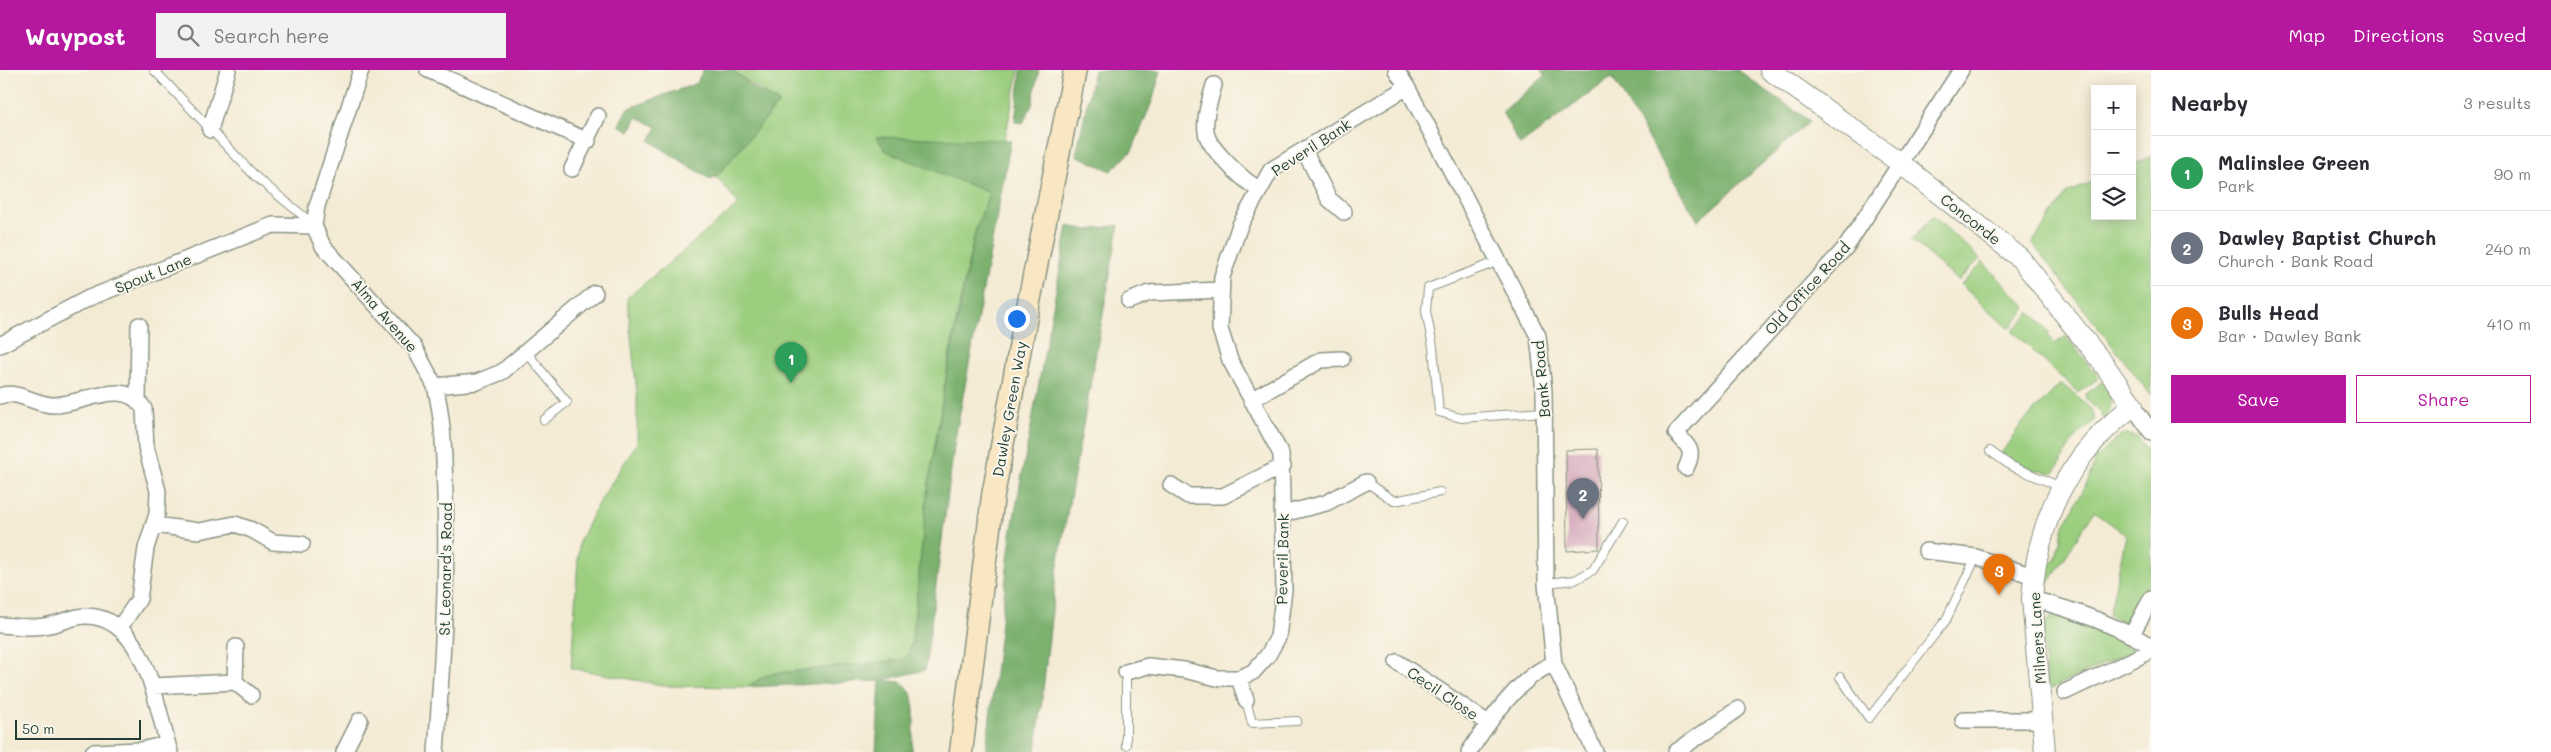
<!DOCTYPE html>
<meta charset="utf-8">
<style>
body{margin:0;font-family:Mali,sans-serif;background:#f2f2f3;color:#2b2b33}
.controls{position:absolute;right:15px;top:15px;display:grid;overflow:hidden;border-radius:0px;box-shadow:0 2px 12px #0003}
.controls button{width:45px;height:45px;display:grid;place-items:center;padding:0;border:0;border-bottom:1px solid #e1e1e2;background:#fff;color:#2b2b33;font:25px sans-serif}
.scale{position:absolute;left:15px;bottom:12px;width:126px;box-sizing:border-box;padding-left:5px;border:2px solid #1f3d34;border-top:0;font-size:14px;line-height:18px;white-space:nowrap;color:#1f3d34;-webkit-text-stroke:4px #fbf7ec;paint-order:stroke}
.you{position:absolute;left:1016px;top:248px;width:18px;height:18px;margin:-12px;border:4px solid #fff;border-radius:50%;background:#1a73e8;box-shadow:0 0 0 8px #1a73e833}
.badge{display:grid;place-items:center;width:32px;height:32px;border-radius:50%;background:#b5179e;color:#fff;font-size:16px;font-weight:700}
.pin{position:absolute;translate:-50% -41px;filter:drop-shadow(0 1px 2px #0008)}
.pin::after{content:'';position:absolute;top:26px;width:18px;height:15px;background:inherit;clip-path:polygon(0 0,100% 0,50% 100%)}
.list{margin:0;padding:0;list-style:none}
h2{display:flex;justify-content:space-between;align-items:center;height:65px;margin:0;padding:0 20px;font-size:21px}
h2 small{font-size:16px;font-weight:400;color:#7c7c81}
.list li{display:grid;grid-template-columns:32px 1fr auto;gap:15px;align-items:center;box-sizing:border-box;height:75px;padding:0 20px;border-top:1px solid #e1e1e2}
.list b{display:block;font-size:19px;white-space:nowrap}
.list p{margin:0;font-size:16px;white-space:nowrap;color:#7c7c81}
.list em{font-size:16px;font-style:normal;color:#7c7c81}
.actions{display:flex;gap:10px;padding:15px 20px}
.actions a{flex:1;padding:11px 0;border:1px solid #b5179e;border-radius:0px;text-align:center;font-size:18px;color:#b5179e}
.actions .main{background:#b5179e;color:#fff}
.icon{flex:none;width:28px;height:28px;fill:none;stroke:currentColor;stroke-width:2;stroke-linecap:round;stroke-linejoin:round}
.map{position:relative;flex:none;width:2151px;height:682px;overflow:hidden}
header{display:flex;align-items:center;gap:30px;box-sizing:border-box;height:70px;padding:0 25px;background:#b5179e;color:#fff}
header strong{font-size:24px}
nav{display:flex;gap:28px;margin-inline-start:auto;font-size:18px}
.search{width:350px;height:45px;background:#f2f2f3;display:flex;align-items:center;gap:12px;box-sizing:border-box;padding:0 18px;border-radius:0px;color:#7c7c81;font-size:19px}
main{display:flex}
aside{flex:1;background:#fff}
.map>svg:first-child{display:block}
.green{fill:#9bce7f;stroke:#5d865a}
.forest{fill:#7cb16e;stroke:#4e7751}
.building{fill:#d0a1b6}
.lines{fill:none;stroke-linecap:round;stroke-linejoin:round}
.service-casing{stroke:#8a9484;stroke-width:10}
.minor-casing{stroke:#8a9484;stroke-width:18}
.tertiary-casing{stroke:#8a9484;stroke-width:22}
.secondary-casing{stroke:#8a9484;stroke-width:25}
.service{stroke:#fff;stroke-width:8}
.minor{stroke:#fff;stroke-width:15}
.tertiary{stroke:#fff;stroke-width:20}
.secondary{stroke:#f9e7c3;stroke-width:22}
.labels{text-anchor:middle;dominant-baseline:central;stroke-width:4;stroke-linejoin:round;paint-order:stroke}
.street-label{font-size:15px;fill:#1f3d34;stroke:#fbf7ec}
</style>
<header>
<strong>Waypost</strong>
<div class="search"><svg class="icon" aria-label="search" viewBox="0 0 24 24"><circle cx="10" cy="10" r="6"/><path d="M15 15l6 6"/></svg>Search here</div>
<nav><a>Map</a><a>Directions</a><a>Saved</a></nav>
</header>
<main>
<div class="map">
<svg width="2151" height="682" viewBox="0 0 2151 682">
<rect width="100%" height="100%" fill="#fbf7ec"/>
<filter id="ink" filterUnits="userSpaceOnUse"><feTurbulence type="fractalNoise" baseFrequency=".02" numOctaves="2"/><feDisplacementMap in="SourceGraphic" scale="10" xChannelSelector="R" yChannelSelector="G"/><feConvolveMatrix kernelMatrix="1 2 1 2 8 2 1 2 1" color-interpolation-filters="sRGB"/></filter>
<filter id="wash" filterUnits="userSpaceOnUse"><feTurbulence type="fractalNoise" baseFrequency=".0096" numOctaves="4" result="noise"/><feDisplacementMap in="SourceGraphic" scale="20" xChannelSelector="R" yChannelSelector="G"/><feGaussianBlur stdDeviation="1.12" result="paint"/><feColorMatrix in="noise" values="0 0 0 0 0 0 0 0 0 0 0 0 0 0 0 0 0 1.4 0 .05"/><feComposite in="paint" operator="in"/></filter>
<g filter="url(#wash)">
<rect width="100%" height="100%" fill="#f4ebd5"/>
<path class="green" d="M732 0H1019C1010 46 1000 92 986 136 983 146 977 155 975 164 943 298 925 435 912 572L908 585 902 590 768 604 747 617 667 616 571 598 579 472 596 437 637 373V324L627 228 739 134 716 107 779 33Z
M2151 86V325L2032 173 2067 123 2095 111V146H2132V95Z
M1933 146 1980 189 1958 211 1912 170Z
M1983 192 2027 238 2009 259 1961 215Z
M2031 242 2049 262 2047 265 2055 274 2066 266 2099 308 2078 323 2067 312 2065 307 2063 309 2012 261Z
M2102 312C2112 325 2115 335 2105 349L2101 347 2102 344 2085 328 2086 324Z
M2061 313C2070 322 2096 337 2094 351L2078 364 2054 403 2033 400 2001 384 2019 357Z
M2122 364 2138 367 2151 388V511L2127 555 2109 545 2126 465 2094 441 2049 513 2045 510 2047 496 2055 490 2064 456 2088 411 2095 389Z
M2054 545 2074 550 2135 580 2047 620 2042 566 2045 553Z"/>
<path class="forest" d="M703 0H732L757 20 779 33 716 107 710 109 650 71 657 57 637 47 630 61 619 55 627 39 697 13Z
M1021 0H1039L1032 35 1023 53 1015 52Z
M1094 0H1161L1153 29 1132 81 1111 101 1076 85Z
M1541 0H1737L1810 51 1698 151 1612 7 1520 75 1502 42 1545 6Z
M876 67 1011 70 955 369 925 600 883 610C887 611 894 611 899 612 922 618 912 664 912 682H876L880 611 747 617 768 604 902 590 908 585 912 572 927 424 947 303 975 162 989 123 886 81Z
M1119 155 1056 506 1036 682H986L1011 464 1068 156 1089 160Z"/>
<g id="blocks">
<path class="building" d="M1598 379 1599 479 1567 481 1566 380Z"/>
</g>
</g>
<g filter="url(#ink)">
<use href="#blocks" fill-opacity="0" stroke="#8a9484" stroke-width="1"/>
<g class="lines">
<defs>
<path id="service" d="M154 0 256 107 313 154
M1499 191 1428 218 1426 241 1433 277 1439 342 1461 348 1544 342
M527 283 567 332 544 350
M1990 381 2011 396 2061 417
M1366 412 1394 431 1440 422
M1546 513 1575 510 1593 500 1623 451
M1126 602V675
M1840 607 1869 648 1946 550 1976 487
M1246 630 1252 653 1297 651"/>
<path id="minor" d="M361 0 317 136 314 156 323 176 414 277 435 316 477 312 502 302 595 223
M428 0 588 71
M1396 0 1407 17 1538 266 1544 321 1546 513 1554 594 1595 682
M1214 15C1210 30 1204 47 1206 62 1208 78 1245 112 1259 119
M210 60 228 0
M1304 80 1329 129 1344 142
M572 99 598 46
M1129 231 1149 223 1221 220
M0 275 89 228 273 155 314 156
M435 316C444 351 444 388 445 425 448 511 442 596 436 682
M0 326C17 319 35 335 53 335 81 336 125 305 144 339L146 377 158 421 157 444 146 478 139 529 120 557
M1251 330 1321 290 1342 289
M138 332 139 255
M2133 336 2151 362
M1686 398C1695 380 1689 377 1676 363L1846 177 1961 0
M1171 415 1188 426H1223L1283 396
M1283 444 1326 433 1366 412
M155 455 199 461 235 454 252 460 273 472 302 474
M1926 481 1976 487 2033 506
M2032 529C2074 540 2114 554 2151 576
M0 555C16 556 33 559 49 555 61 553 74 546 86 546 147 547 156 638 170 682
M2132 564 2151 529
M236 577 235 612 251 625
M1397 592 1488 653
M1126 602 1148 596 1184 600 1217 608H1239L1253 602 1268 585 1278 567 1284 520 1281 384 1230 290 1220 259 1222 207 1240 155 1271 100 1407 17
M1239 608 1246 630
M152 616 235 612
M2065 622 2151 581
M1963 650H2043
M93 682 141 680 167 674
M344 682 360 650
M1469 682C1487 654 1522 603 1554 594
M1676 682 1738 639"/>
<path id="tertiary" d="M1770 0 1899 92 2020 188 2105 296 2133 336C2069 384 2037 449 2032 529L2045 682"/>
<path id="secondary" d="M961 682 993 426 1022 267 1075 0"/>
</defs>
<use href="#service" class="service-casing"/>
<use href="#minor" class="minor-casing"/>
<use href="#tertiary" class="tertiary-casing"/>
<use href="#secondary" class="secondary-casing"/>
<use href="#service" class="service"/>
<use href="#minor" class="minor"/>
<use href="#tertiary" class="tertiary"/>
<use href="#secondary" class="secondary"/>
</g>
</g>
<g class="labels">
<g class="street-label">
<text transform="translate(1311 77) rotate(-33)">Peveril Bank</text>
<text transform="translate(1971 149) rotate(38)">Concorde</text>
<text transform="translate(153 203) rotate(-22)">Spout Lane</text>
<text transform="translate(1807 218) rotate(-48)">Old Office Road</text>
<text transform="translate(385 245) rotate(49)">Alma Avenue</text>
<text transform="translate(1541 309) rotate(-95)">Bank Road</text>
<text transform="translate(1009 339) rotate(-80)">Dawley Green Way</text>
<text transform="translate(1282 489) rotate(-89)">Peveril Bank</text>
<text transform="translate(445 499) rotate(-89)">St Leonard's Road</text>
<text transform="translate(2037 568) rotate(-94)">Milners Lane</text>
<text transform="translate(1443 623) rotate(34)">Cecil Close</text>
</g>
</g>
</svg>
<div class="controls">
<button>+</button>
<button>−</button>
<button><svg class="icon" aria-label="layers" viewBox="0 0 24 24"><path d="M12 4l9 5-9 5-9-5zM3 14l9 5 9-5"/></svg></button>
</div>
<div class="scale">50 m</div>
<div class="you"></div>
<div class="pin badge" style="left:791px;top:313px;background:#2e9e5b">1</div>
<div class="pin badge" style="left:1583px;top:449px;background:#6b7280">2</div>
<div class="pin badge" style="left:1999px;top:525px;background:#e8710a">3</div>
</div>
<aside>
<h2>Nearby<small>3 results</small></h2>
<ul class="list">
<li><span class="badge" style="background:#2e9e5b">1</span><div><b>Malinslee Green</b><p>Park</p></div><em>90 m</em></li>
<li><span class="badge" style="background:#6b7280">2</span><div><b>Dawley Baptist Church</b><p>Church · Bank Road</p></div><em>240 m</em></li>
<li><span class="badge" style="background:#e8710a">3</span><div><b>Bulls Head</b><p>Bar · Dawley Bank</p></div><em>410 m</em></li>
</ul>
<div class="actions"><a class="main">Save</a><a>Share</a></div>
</aside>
</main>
